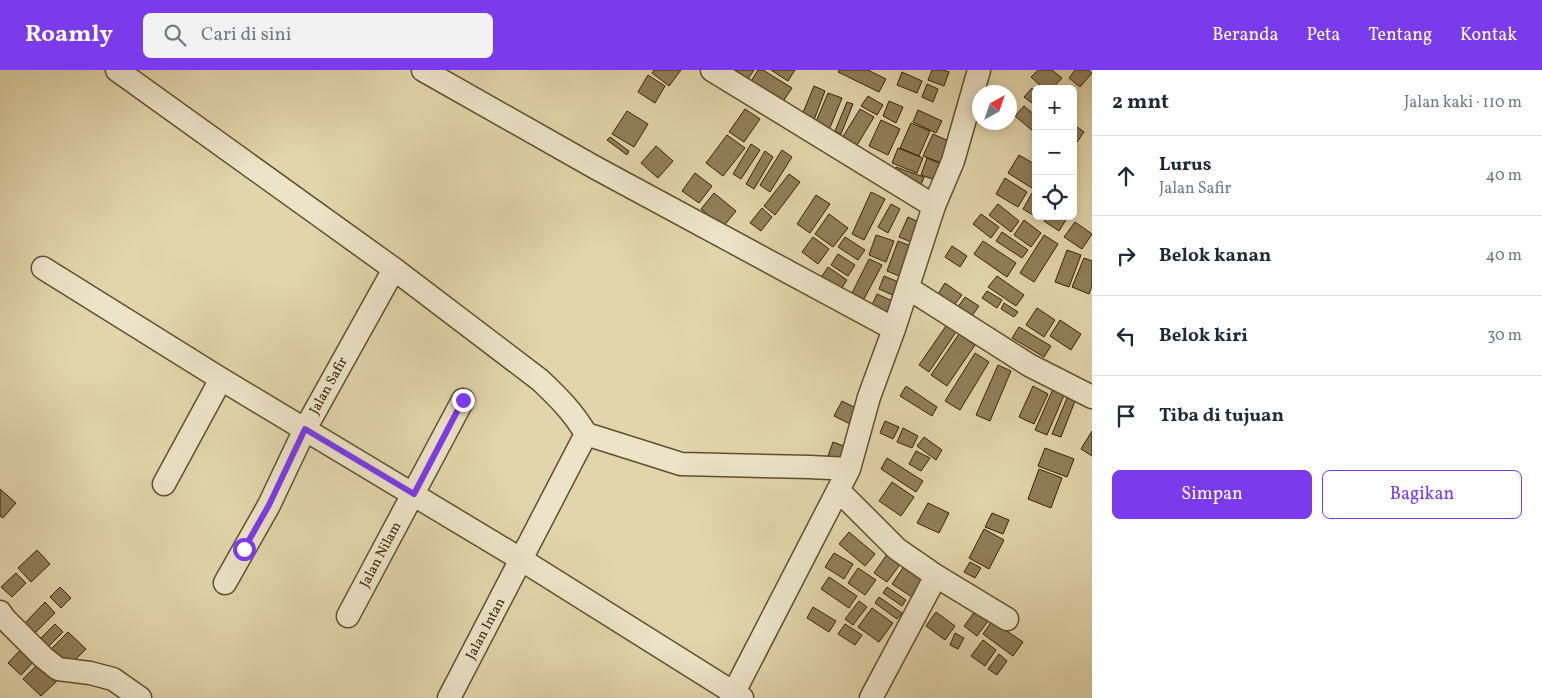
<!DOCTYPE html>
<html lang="id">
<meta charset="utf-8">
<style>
body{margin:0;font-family:Vollkorn,serif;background:#f2f2f3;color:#1f2937}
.controls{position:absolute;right:15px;top:15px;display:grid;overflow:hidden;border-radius:8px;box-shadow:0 2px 8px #0003}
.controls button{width:45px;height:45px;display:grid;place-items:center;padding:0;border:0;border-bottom:1px solid #e0e1e3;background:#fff;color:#1f2937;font:25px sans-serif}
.compass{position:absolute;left:972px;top:15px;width:45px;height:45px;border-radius:50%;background:#fff;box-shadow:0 2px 8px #0003;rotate:40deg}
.stop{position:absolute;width:15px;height:15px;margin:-11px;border:4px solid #7c3aed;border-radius:50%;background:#fff}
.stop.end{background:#7c3aed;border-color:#fff;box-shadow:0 1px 5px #0008}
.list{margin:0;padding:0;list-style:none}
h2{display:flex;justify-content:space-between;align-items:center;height:65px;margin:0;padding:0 20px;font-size:21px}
h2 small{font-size:16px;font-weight:400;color:#747a83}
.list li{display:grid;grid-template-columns:32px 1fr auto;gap:15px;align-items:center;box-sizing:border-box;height:80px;padding:0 20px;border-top:1px solid #e0e1e3}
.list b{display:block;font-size:19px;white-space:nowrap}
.list p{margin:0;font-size:16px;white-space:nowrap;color:#747a83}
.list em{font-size:16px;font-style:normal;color:#747a83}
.actions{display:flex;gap:10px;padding:15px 20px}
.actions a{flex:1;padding:11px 0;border:1px solid #7c3aed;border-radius:8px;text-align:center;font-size:18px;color:#7c3aed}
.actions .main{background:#7c3aed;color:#fff}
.icon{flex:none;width:28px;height:28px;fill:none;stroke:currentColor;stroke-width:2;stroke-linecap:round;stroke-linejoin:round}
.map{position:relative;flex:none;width:1092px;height:628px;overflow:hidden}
header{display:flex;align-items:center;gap:30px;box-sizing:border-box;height:70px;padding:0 25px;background:#7c3aed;color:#fff}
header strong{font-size:24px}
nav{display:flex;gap:28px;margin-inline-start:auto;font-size:18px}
.search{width:350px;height:45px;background:#f2f2f3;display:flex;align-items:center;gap:12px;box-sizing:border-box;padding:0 18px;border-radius:8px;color:#747a83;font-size:19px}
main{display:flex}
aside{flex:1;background:#fff}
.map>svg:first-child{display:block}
.building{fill:#907f5a;stroke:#372203}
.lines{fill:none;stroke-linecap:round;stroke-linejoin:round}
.minor-casing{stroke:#624f2d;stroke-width:25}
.minor{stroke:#ece4c8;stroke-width:22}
.route{stroke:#7c3aed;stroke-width:6}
.labels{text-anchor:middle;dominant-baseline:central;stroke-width:4;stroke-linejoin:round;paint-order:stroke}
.street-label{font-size:14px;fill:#372203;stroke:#ece4c8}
</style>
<header>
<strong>Roamly</strong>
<div class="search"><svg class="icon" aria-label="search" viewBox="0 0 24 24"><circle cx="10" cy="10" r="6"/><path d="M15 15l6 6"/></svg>Cari di sini</div>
<nav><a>Beranda</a><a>Peta</a><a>Tentang</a><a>Kontak</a></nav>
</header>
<main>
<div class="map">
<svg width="1092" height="628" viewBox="0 0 1092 628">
<rect width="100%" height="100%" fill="#e2d5ab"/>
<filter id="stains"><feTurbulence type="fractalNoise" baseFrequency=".004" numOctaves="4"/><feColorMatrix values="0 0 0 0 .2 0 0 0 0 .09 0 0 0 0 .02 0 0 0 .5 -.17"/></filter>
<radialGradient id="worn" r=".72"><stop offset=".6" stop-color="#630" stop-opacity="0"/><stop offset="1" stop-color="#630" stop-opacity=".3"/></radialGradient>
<path class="building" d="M654 0H681L669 16 652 3Z
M734 0H754L748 9Z
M758 0H763L792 18 782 33 750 13Z
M771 0H795L788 11Z
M839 0H868L886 9 879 22 838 2Z
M932 0H943L949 2 944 16 928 10Z
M1038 0H1052L1062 8 1052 19H1044L1031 7Z
M1075 0H1088L1092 3 1080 17 1069 8Z
M902 2 922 11 917 23 897 15Z
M648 5 665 16 655 33 638 22Z
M927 14 938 19 933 32 922 27Z
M814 16 825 21 814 50 802 45Z
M1032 18 1036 22V36L1024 27Z
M828 23 842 28 829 60 815 54Z
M868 26 883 35 877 45 861 36Z
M889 31 903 37 896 53 883 46Z
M847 32 853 34 841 64 835 61Z
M1024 36 1036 46 1034 62 1015 46Z
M745 39 760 49 744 72 729 62Z
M860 39 874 47 853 82 839 73Z
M918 40 942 51 936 63 913 52Z
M627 41 648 54 634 77 612 64Z
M881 50 900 59 888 85 869 76Z
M911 53 930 61 919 86 900 78Z
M1073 54 1084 62 1077 72 1073 70Z
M933 64 953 73 944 94 923 86Z
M727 65 745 78 723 106 706 93Z
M610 67 629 81 627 85 607 70Z
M751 74 760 80 741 109 733 104Z
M656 76 673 91 658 108 641 93Z
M898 78 923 88 917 103 892 93Z
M782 80 792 87 770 122 760 115Z
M765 81 773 87 754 119 746 114Z
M1019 85 1036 95 1035 120 1008 103Z
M927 88 941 94 935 110 921 105Z
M896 97 924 107 919 120 892 109Z
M695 103 712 116 699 133 682 121Z
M789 104 800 112 775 145 764 136Z
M1005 108 1027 122 1018 137 996 124Z
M871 122 885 129 864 170 852 164Z
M714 123 736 141 723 157 701 139Z
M1032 123 1036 125V146H1039L1038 148 1023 139Z
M816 125 830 134 810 163 797 154Z
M891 134 900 139 888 163 878 157Z
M998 134 1019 151 1011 162 989 145Z
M762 138 772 147 761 161 750 153Z
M829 144 848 158 833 177 815 164Z
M981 144 999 157 991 168 973 154Z
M1047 146H1064L1067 148 1059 161 1044 151Z
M908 147 927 156 918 175 899 167Z
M1024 150 1041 163 1031 177 1014 165Z
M1075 152 1092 164 1082 179 1064 167Z
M1002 162 1028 180 1022 188 996 171Z
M876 165 894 171 886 192 869 185Z
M1044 165 1058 174 1034 212 1020 203Z
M813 167 829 179 818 194 802 182Z
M845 167 865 180 858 190 838 177Z
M898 171 916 178 904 208 887 201Z
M983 171 1016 193 1007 207 974 184Z
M952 176 967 186 960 197 945 187Z
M1067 180 1081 185 1069 217 1055 212Z
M838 184 855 195 848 206 831 195Z
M1084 188 1092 191V216L1089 224 1072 217Z
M869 189 882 195 864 229 852 223Z
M828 197 847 210 839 222 820 209Z
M884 206 903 214 897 227 879 219Z
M997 206 1024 225 1016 236 988 217Z
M945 213 962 225 952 238 936 227Z
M987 221 1002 230 997 238 982 228Z
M877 224 899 234 892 249 870 239Z
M965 227 979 236 969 250 955 241Z
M1004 233 1018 242 1014 247 1001 239Z
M1037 238 1055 250 1044 267 1026 255Z
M1060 250 1081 264 1071 280 1050 266Z
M946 256 956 262 929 302 919 295Z
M1019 257 1051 276 1044 287 1012 268Z
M959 264 975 275 947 316 931 305Z
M975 283 989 292 960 340 945 331Z
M998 295 1011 301 990 351 976 345Z
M906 316 937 337 932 346 900 326Z
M1033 316 1048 324 1034 354 1019 347Z
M1053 319 1065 323 1047 365 1035 360Z
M1067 328 1075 331 1061 367 1052 364Z
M842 331 860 340 852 355 834 346Z
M885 351 899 357 893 369 880 363Z
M903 358 918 366 912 378 897 372Z
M1092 361V386L1081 379Z
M924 367 942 380 936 390 917 376Z
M833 372 852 379 847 393 828 386Z
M1045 378 1074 389 1067 407 1038 396Z
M916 381 930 388 921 401 909 394Z
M887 388 923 411 916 422 881 399Z
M1039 399 1062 408 1051 438 1028 429Z
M892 412 914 427 901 446 879 431Z
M0 419 16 433 3 448 0 446Z
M928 433 949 443 939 463 917 453Z
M992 443 1009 450 1003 464 985 457Z
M984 459 1004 470 989 499 969 488Z
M849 462 875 484 865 496 839 474Z
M37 480 50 494 31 512 18 498Z
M890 480 904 489 887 512 874 503Z
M834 483 853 494 844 509 825 497Z
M907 492 930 507 915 529 892 514Z
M970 492 981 498 975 508 964 502Z
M858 498 876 510 865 525 848 513Z
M16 503 26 513 12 527 1 517Z
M829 507 857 526 849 538 821 519Z
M60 517 71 528 61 538 50 527Z
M887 517 906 530 902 536 883 523Z
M879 527 902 543 897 549 875 533Z
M859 531 867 537 853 555 845 549Z
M45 532 55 543 35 563 25 553Z
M813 537 836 551 829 562 807 548Z
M872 538 893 553 879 572 858 557Z
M976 540 989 550 977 566 964 556Z
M936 542 955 556 945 570 926 556Z
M992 551 1023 572 1013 586 983 564Z
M55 554 63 562 48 577 40 569Z
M845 554 862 565 855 575 838 564Z
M68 562 86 579 67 598 49 581Z
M955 563 964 568 958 579 950 575Z
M983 570 996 580 985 596 971 586Z
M25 575 38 587 21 605 8 593Z
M999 584 1007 591 997 605 988 599Z
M40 592 58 610 41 626 23 609Z"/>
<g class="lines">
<defs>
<path id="minor" d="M117 0 394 199 540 310C558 327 574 343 586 364L449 628
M423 0 596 98 894 259
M712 0 934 136
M43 198 221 309 522 490 742 628
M908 218 1029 295 1092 327
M586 364 681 394 810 397 849 399
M164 414 221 309
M838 420 897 479 936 506 1007 549
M225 513 269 435 305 359 394 199
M0 542 4 548 43 587 58 599 90 603 113 609 140 628
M348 546 463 330
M731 628 849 399 869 327 894 259 934 136 953 91 979 0
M871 628 936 506"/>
</defs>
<use href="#minor" class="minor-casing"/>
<use href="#minor" class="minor"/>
</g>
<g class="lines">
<path class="route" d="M244 479 269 435 305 359 414 424 463 330"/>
</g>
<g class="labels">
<g class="street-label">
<text transform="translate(329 316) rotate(-61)">Jalan Safir</text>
<text transform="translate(381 485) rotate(-62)">Jalan Nilam</text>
<text transform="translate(486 559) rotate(-62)">Jalan Intan</text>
</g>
</g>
<rect width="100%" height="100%" filter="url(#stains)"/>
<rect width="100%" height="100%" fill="url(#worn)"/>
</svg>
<div class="controls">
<button>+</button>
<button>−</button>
<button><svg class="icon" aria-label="locate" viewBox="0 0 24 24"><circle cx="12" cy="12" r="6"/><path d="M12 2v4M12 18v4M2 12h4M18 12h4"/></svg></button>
</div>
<svg class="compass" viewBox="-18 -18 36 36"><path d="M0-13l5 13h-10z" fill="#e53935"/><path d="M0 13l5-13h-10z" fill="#747a83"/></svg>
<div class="stop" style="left:244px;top:479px"></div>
<div class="stop end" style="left:463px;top:330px"></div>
</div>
<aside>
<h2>2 mnt<small>Jalan kaki · 110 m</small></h2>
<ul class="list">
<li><svg class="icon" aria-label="ahead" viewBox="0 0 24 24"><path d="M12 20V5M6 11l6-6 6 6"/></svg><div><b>Lurus</b><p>Jalan Safir</p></div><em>40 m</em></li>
<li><svg class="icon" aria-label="right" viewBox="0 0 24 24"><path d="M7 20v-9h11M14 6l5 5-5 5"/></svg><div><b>Belok kanan</b></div><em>40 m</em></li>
<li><svg class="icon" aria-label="left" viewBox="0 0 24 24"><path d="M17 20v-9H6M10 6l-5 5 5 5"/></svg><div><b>Belok kiri</b></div><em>30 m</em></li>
<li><svg class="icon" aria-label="arrive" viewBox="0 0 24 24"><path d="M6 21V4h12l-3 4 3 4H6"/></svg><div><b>Tiba di tujuan</b></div></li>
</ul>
<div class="actions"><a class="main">Simpan</a><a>Bagikan</a></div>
</aside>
</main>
